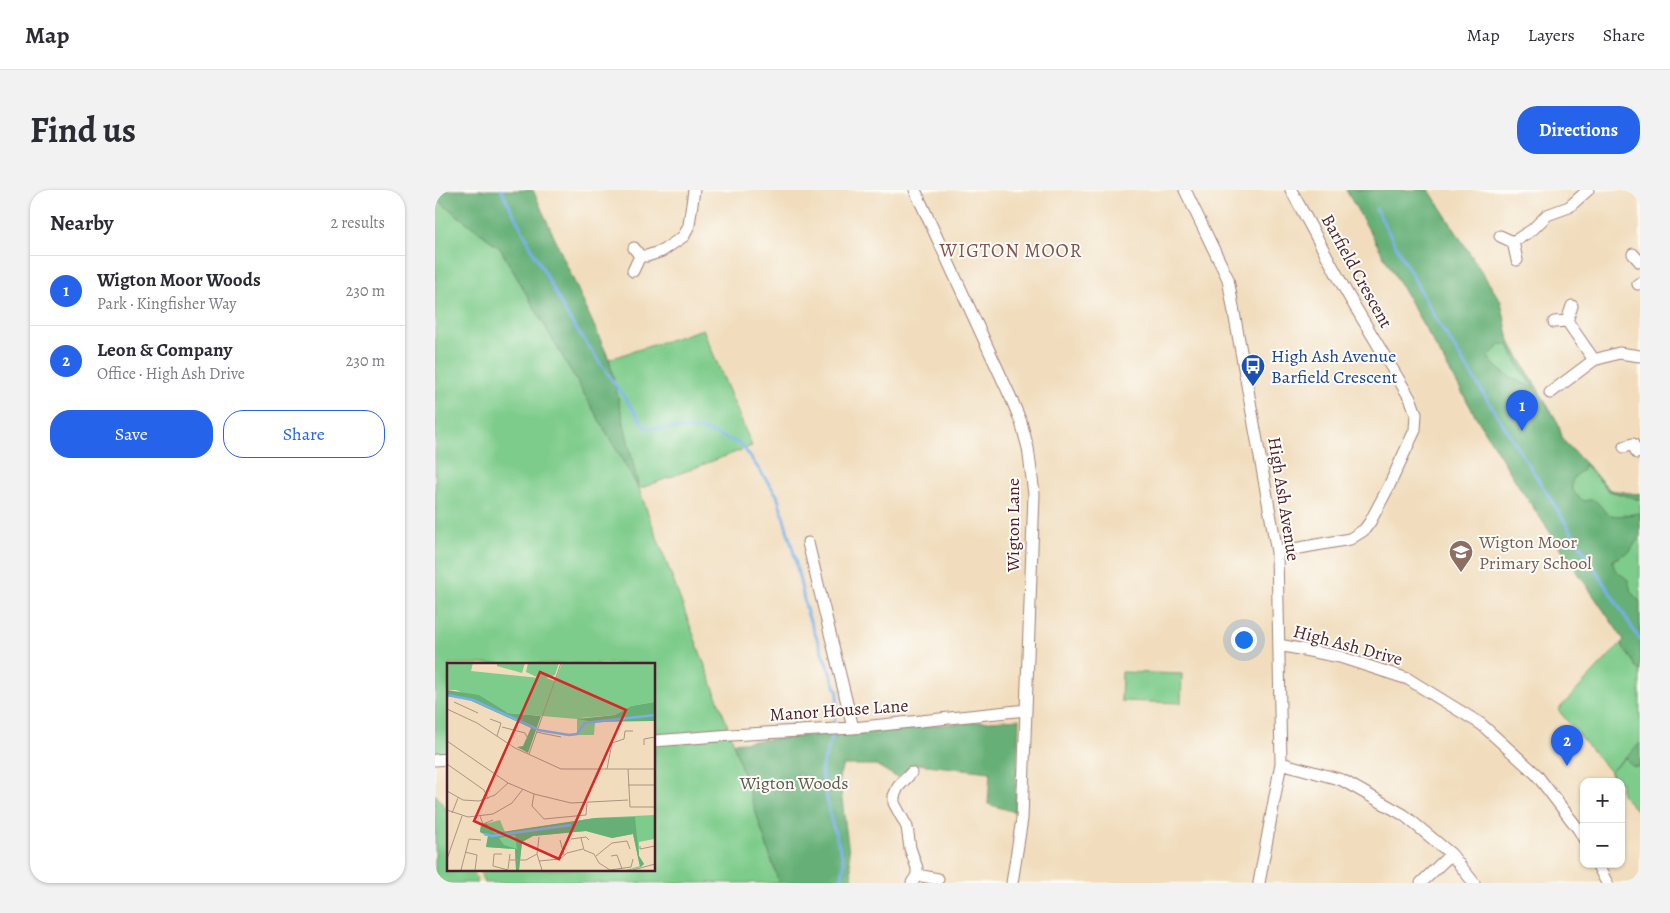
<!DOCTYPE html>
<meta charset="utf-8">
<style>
body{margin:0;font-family:Alegreya,serif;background:#f2f2f3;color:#2b2b33}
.controls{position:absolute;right:15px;bottom:15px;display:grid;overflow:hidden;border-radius:10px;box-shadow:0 1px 4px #0004}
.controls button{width:45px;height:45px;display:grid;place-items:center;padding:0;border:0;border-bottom:1px solid #e1e1e2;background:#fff;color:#2b2b33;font:25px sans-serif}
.you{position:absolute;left:808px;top:449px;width:18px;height:18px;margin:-12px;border:4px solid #fff;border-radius:50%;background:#1a73e8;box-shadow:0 0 0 8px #1a73e833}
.badge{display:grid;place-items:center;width:32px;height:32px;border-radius:50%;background:#2563eb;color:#fff;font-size:16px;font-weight:700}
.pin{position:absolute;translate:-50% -41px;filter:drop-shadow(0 1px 2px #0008)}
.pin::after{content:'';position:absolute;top:26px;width:18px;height:15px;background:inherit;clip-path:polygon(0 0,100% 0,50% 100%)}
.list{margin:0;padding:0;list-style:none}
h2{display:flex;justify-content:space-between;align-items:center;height:65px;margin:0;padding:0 20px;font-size:21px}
h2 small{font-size:16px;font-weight:400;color:#7c7c81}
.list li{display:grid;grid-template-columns:32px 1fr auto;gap:15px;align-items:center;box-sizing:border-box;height:70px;padding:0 20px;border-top:1px solid #e1e1e2}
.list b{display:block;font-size:19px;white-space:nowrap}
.list p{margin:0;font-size:16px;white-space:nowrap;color:#7c7c81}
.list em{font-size:16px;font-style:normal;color:#7c7c81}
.actions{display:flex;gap:10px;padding:15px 20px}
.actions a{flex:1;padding:11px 0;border:1px solid #2563eb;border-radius:20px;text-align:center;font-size:18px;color:#2563eb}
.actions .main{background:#2563eb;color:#fff}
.map{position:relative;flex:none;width:1205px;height:693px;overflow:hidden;border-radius:20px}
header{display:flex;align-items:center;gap:30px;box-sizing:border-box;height:70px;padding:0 25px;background:#fff;border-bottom:1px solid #e1e1e2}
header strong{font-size:24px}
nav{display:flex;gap:28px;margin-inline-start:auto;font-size:18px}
.intro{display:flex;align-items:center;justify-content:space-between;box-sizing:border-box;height:120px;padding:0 30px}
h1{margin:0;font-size:35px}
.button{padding:12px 22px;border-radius:20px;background:#2563eb;color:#fff;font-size:18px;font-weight:700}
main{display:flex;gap:30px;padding:0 30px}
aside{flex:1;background:#fff;border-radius:20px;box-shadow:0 1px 4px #0004}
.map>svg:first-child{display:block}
.green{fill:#7ecc8b;stroke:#64765b}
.forest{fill:#66b077;stroke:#586851;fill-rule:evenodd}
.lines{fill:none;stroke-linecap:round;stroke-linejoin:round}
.stream{stroke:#78afe7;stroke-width:3}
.minor-casing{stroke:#9e7e74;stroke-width:13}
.minor{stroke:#fff;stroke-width:11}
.labels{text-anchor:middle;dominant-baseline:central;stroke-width:4;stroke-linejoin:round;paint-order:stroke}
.street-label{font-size:18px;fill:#4a1f2b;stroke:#fdfcf7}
.transit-label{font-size:18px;fill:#164399;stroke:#fdfcf7;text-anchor:start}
.education-label{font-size:18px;fill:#785e54;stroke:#fdfcf7;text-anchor:start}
.park-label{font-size:18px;fill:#5c5c4d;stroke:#fdfcf7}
.neighbourhood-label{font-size:19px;letter-spacing:1px;fill:#80504b;stroke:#fdfcf7}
.inset-river{fill:none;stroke:#78afe7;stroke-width:2.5}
.inset-road{fill:none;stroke:#ae9183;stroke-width:1}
.view{fill:#d62828;fill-opacity:0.15;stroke:#d62828;stroke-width:2.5}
.inset-edge{fill:none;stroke:#4a1f2b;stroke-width:2.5}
</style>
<header>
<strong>Map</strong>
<nav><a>Map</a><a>Layers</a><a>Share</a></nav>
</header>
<div class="intro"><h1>Find us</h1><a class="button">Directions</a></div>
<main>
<aside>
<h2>Nearby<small>2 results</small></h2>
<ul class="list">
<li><span class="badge">1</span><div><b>Wigton Moor Woods</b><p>Park · Kingfisher Way</p></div><em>230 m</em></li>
<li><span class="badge">2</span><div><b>Leon &amp; Company</b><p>Office · High Ash Drive</p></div><em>230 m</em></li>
</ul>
<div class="actions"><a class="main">Save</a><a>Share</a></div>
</aside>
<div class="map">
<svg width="1205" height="693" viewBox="0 0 1205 693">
<rect width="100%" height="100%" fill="#fdfcf7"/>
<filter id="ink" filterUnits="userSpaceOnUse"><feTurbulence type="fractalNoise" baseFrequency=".02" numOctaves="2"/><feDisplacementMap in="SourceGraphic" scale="10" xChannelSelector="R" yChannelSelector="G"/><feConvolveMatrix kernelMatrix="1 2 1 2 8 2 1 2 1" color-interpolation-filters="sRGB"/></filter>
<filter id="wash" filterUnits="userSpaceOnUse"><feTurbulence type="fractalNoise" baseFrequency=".0096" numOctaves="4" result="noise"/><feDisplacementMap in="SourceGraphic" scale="20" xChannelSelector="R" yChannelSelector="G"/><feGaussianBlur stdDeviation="1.12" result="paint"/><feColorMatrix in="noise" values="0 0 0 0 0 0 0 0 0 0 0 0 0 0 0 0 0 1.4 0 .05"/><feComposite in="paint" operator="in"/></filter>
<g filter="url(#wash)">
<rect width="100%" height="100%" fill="#f1ddbd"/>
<path class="green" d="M911 0H994L1066 112 1074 151 1122 231 1128 250 1175 300 1201 304 1205 303V624L1186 604V592H1179L1175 582 1123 520 1189 450 1087 301 1043 230Z
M0 8 65 58 203 297 174 169 268 139 317 256 204 299 296 545 344 693H49L44 679H219V474H14V562L0 563Z
M687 482 747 484 746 513 686 511Z
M0 604 14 623V679H38L43 693H0Z"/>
<path class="forest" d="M0 0H98L174 169 204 299 65 58 0 8Z
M911 0H994L1066 112 1074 151 1122 231 1128 250 1175 300 1201 304 1205 303V310L1174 301 1149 274 1148 280C1132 289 1134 302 1149 311 1166 306 1164 321 1176 325 1185 327 1196 324 1205 323V348L1203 349 1195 361 1178 370C1177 382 1186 383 1193 390L1196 402 1205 412V482L1186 454 1189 450 1087 301 1043 230ZM1066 154 1074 156 1086 181 1100 198C1082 191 1064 184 1053 167Z
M584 529 580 622 553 614 555 582 483 574 463 588 441 575H408L404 587 418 693H344L298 553 417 541Z
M1205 553V576C1197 579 1193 573 1191 567L1175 582 1179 592 1175 582Z"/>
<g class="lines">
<path class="stream" d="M66 0 133 127 211 238 266 239 306 254 342 305 358 360 372 423 403 503 399 534
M941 19 1001 129 1205 450
M398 543 386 580 396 630 409 672 406 693"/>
</g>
</g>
<g filter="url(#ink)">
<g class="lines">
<defs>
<path id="minor" d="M480 0 576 208 586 232 593 258 599 304 587 629 577 693
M750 0 793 89 842 362 846 573 824 693
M1065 46 1078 52 1082 70
M1078 52 1097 40 1112 25 1134 17 1153 0
M1198 64 1205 72
M205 66H212L227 61 249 46 254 35 259 0
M198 81 205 66 199 58
M1203 94 1205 93
M1132 131 1137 116
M1119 132 1132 131 1159 170
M1115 203 1159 170 1184 163 1205 166
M1189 257 1198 254 1202 263
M373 353 418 538
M842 362 915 349 929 340 935 332 953 298 980 240 981 224 976 210 913 105 856 0
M844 455 905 467 973 489 1046 534 1101 584 1144 640 1149 649
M219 551 296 545 418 538 591 520
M0 570 14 569
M846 573 907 590 969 625 1016 664 1039 693
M476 583 463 597 459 606V613L472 637 475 658 482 678V685L477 693
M1162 674 1172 693
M482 685 503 689
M986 693 1016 664"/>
</defs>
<use href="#minor" class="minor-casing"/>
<use href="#minor" class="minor"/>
</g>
</g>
<defs>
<symbol id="bus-pin" viewBox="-11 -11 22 30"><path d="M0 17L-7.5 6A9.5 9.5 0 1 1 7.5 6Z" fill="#1a4fb4" stroke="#fdfcf7"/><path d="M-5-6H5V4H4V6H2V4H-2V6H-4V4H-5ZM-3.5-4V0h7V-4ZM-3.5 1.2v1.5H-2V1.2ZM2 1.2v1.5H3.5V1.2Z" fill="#fff"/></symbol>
<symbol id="school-pin" viewBox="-11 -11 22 30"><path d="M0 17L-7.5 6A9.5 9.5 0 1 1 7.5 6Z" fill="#8d6e63" stroke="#fdfcf7"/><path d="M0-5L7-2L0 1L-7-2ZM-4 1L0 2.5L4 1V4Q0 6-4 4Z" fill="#fff"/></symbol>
</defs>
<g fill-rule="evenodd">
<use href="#bus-pin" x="804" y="162" width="28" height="38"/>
<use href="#school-pin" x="1012" y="348" width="28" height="38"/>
</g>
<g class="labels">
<g class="street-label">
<text transform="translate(922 81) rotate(61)">Barfield Crescent</text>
<text transform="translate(849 309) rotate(81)">High Ash Avenue</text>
<text transform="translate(578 335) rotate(-90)">Wigton Lane</text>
<text transform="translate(913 455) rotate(15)">High Ash Drive</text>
<text transform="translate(404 520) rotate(-4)">Manor House Lane</text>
</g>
<g class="transit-label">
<text x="836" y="166">High Ash Avenue<tspan x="836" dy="21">Barfield Crescent</tspan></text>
</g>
<g class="education-label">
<text x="1044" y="352">Wigton Moor<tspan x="1044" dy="21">Primary School</tspan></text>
</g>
<g class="park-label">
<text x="359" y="593">Wigton Woods</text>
</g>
<g class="neighbourhood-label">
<text x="576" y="61">WIGTON MOOR</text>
</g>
</g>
<g transform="translate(12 473)">
<rect width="208" height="208" fill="#f1ddbd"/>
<path d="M0 0H26L24 8 92 15 79 9 81 0H112L108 12 99 15 108 18 115 0H207V39L184 43 168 52 133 55 148 59 147 72H130V56L61 50 9 27H0ZM50 0H78L75 10 50 3ZM207 152V176L192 179V193L197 201 194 204 183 207H179L193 203 186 171 165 175 139 168 86 173 75 179 72 207H69L68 186 39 184 41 173 33 169 34 162 53 157 58 169 148 155Z" fill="#7ecc8b"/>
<path d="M0 27 32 32 61 50 94 53 81 90 70 84 76 83 84 65 20 36 0 33ZM207 39V58L148 59 130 56 168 52 184 43ZM188 154 192 193 197 201 193 204 186 171 165 175 139 168 86 173 75 179 72 207H69L68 186 39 184 41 173 33 169 34 162 39 160 48 170 148 155ZM68 172 70 186 57 182 52 175Z" fill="#66b077" fill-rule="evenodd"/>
<path class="inset-river" d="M0 32 26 37 90 66M91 67 122 72 130 71 138 60 208 52M37 171 45 173 124 162"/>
<path class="inset-road" d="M7 39 31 50M0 46 30 60 68 85 114 106H208M43 56 54 60 50 73M55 64 78 70 80 74M89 69 114 74M0 78 61 120 87 131 124 140 181 137M197 82V76L208 74M82 91 114 0M0 101 37 127 41 136M160 106 165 80 177 76 178 68H186M181 106 183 144H208M181 122H208M0 128 16 137 32 138 48 132 61 120M87 131 85 143 97 156 139 152 140 140M0 147 21 154 46 151 65 140 76 126M5 150 11 135M33 153 36 161 46 157M92 174 90 191 95 207M134 175 137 187 147 191 152 200 163 207M124 176 139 174 142 177M113 177 117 192M193 183V186L208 183M18 189 30 192 28 207M55 191H47L46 203 61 207M149 193 165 180 180 178 183 186M164 193 170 192 175 206M0 196 15 153M63 197H79L90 191M92 198 113 196 120 190 136 186M61 206 63 191M14 207 22 176 34 177M163 207 184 204 186 196M186 207 208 201"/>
<path class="view" d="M93 9 179 47 112 196 27 158Z"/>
<rect width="208" height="208" class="inset-edge"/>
</g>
</svg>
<div class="controls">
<button>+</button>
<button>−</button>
</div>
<div class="you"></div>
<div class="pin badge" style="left:1087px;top:241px">1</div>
<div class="pin badge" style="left:1132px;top:576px">2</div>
</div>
</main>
